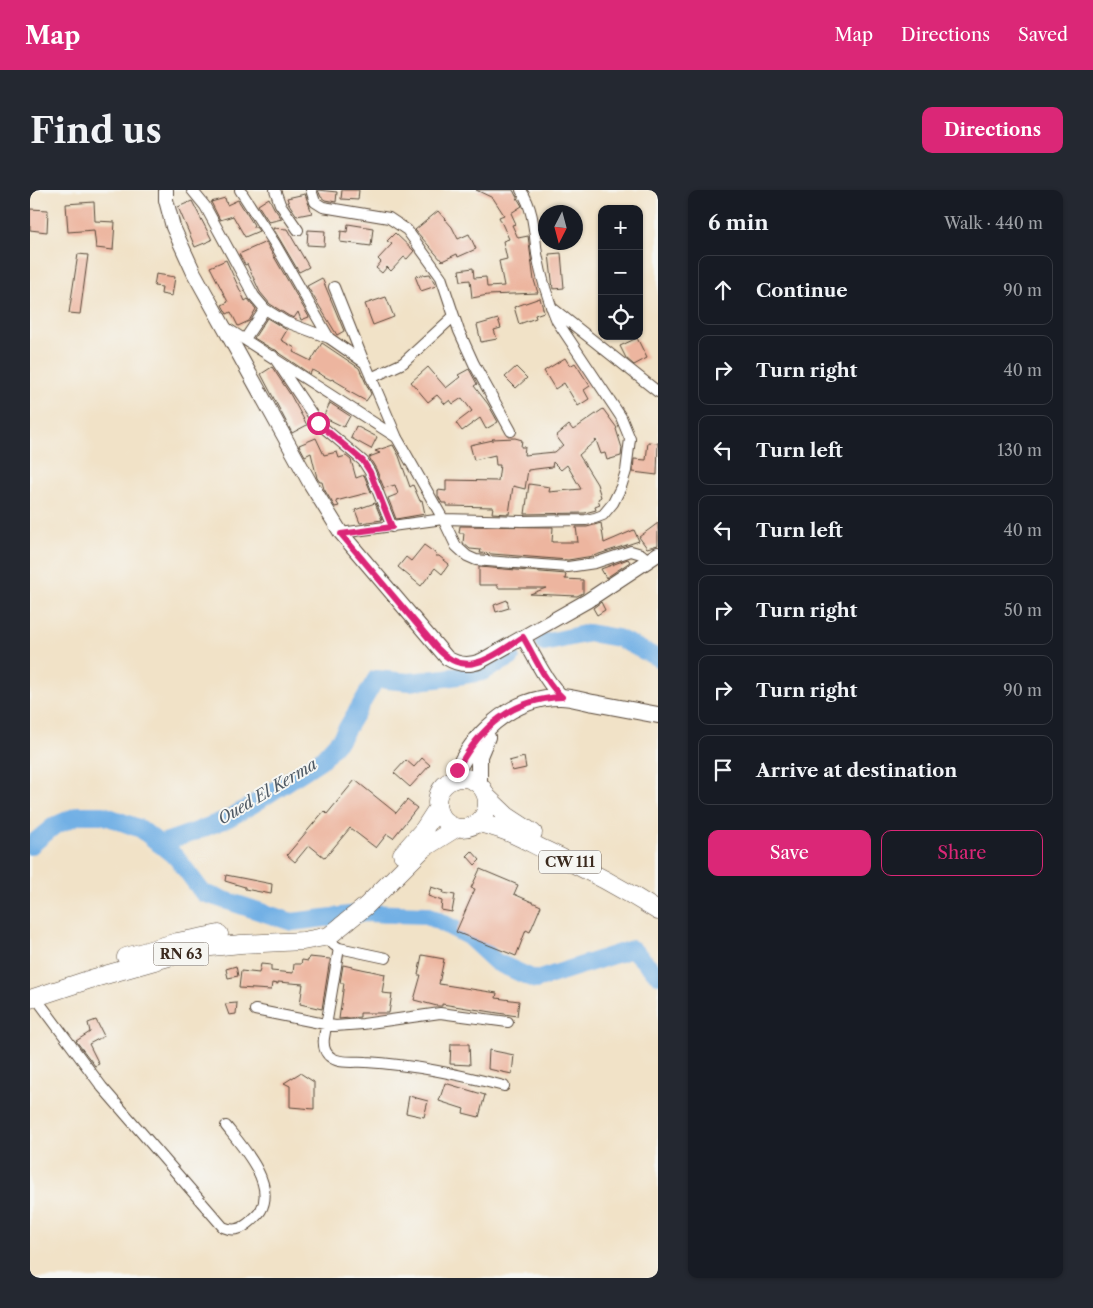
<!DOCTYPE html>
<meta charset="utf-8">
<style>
body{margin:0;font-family:"Libre Caslon Text",serif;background:#242831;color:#f1f3f6}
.controls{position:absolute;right:15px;top:15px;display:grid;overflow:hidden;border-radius:10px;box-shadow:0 1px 4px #0004}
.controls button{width:45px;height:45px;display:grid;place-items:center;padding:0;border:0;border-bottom:1px solid #363941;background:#171b24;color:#f1f3f6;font:25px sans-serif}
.compass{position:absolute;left:508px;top:15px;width:45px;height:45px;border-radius:50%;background:#171b24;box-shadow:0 1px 4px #0004;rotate:186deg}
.stop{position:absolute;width:15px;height:15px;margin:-11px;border:4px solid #db2777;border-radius:50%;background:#fff}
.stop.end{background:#db2777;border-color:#fff;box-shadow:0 1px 5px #0008}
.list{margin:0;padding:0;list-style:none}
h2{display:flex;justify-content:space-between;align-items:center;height:65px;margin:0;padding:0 20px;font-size:21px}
h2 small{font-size:16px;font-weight:400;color:#9ea1a6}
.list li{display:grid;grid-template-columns:32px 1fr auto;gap:15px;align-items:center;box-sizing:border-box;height:70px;margin:0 10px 10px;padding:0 10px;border:1px solid #363941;border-radius:10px}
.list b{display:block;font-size:19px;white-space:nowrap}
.list em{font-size:16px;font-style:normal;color:#9ea1a6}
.actions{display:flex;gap:10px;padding:15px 20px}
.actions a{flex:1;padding:11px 0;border:1px solid #db2777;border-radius:10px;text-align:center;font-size:18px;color:#db2777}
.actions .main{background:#db2777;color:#fff}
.icon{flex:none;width:28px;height:28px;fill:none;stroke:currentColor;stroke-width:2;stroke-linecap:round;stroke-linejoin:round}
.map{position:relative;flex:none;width:628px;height:1088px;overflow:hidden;border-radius:10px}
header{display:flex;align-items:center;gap:30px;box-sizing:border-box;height:70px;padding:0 25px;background:#db2777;color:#fff}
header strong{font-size:24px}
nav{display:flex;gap:28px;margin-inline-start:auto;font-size:18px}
.intro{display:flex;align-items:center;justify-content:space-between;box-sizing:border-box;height:120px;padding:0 30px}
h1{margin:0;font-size:35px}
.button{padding:12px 22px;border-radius:10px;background:#db2777;color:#fff;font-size:18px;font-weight:700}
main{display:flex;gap:30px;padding:0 30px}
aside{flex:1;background:#171b24;border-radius:10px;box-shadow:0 1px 4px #0004}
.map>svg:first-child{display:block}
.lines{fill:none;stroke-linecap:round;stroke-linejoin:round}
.river{stroke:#72b0e5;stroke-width:18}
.building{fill:#edb59f}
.minor-casing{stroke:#564637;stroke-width:12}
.tertiary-casing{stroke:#564637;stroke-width:16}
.primary-casing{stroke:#564637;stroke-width:18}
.trunk-casing{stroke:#564637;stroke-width:19}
.minor{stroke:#fff;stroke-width:10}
.tertiary{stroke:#fff;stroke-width:14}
.primary{stroke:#fff;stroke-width:16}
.trunk{stroke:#fff;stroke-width:18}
.route{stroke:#db2777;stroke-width:6}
.labels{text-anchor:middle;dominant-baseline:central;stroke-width:4;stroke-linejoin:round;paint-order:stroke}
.shield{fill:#f6f6f2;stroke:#73675e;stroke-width:1}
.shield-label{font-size:14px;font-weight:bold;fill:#3b2a1e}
.water-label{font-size:16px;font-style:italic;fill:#4e5964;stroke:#f6f6f2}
</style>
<header>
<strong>Map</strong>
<nav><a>Map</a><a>Directions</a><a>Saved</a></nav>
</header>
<div class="intro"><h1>Find us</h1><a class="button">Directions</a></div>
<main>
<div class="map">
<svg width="628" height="1088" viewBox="0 0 628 1088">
<rect width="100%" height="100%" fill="#f6f6f2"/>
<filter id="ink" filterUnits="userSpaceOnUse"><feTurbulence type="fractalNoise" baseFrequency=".02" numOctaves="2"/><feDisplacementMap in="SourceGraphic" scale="10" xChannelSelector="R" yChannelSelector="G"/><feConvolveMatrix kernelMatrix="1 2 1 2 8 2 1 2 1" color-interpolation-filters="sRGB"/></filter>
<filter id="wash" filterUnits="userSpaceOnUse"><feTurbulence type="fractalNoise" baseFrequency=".0096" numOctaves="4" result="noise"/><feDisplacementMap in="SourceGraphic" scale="20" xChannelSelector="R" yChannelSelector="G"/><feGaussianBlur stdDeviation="1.12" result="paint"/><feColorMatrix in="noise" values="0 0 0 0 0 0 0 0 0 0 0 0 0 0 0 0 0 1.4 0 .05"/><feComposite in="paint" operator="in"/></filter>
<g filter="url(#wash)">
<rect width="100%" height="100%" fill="#f1e2c7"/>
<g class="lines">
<path class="river" d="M514 453 559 443 588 448 628 468
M129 654 164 642 199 628 222 615 291 570 311 548 346 489 379 492 415 488 452 482 481 467
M0 656 24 636 49 625H73L111 639 147 668 173 703 262 732 335 723 397 725 438 746 466 772 506 790 602 759 628 785"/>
</g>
<g id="blocks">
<path class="building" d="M288 0 307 2 306 12 295 10 291 7Z
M312 0H329L328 10 311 9Z
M446 0H483L486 6 492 16 481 23 486 34 482 35 488 48 498 46 504 90 508 103 458 105 442 108 440 90 431 91 429 80 443 78 444 88 456 87 457 97 474 96 469 71 477 69 473 51 479 49 469 27 474 25 463 8Z
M275 4 282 23 267 26 259 14 257 8Z
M195 8 197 15 208 10 224 35 222 37H226L229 41 215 47 203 26 190 30 181 12Z
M239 8 244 18 252 29 239 32 228 15Z
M162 11 182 50 165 57 148 17Z
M64 12 65 31 85 32 83 60 66 58 64 40 38 42 36 14Z
M0 19 18 20 17 42 0 40Z
M408 21 422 37 428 49 439 44 446 59 428 67 427 64 412 71 385 40Z
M318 34 343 38 341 56 310 52 311 41 317 42Z
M243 38 257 39 279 77 269 82Z
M278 40 295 41 294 56 277 55Z
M365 43 384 61 377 69 374 67 361 81 357 77 352 83 346 78 351 72 348 69 362 54 357 51Z
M236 52 239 58 279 127 271 130 268 122 264 128 259 126 240 114 230 102 217 74 215 75 209 64Z
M531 63 534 98 523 99 519 64Z
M48 64 58 65 50 124 39 123Z
M196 70 215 111 218 109 226 119 219 131 208 136 201 122 197 124 192 115 198 112 180 77Z
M126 84 145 87 142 106 131 104 132 97 124 96Z
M400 84 406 96 391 101 385 86Z
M292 88 314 141 307 145 277 96Z
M356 107 364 127 343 135 335 114Z
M510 108 514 122 505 125 506 128 489 134 484 117Z
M237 128 257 140 251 150 265 158 263 162 281 171 292 153 329 178 341 204 336 211 316 200 317 198 302 189 301 190 282 180 280 184 250 164 246 160 242 159 224 148Z
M468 129 471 138 464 140 467 149 451 152 447 135Z
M607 148 617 168 604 175 596 168 590 156Z
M535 168 540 176 545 173 560 196 554 200 559 209 548 216 534 193 525 199 514 181Z
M242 177 260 204 277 235 262 243 231 184Z
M398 177 416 198 430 187 428 185 439 179 447 194 444 196 458 214 468 232 456 239 450 228 432 241 426 233 442 221 432 208 423 214 420 210 415 214 407 205 398 212 381 192Z
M486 177 497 188 486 198 475 187Z
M300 213 320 226 314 237 293 227Z
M573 219 587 238 586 239 592 258 591 266 577 270 575 263 571 264 566 250 549 265 567 294 571 307 568 309 570 315 565 317 566 320 555 323 495 324 499 294 520 297 519 302 551 299 537 275 531 280 523 272 522 277 498 280 495 299 483 296 479 324 462 323 463 317 417 316V313H412L408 306V300L416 301V290L468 291 470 275H466L465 265 444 270 440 255 463 250 462 249 485 248 492 250 491 257H495L494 265 525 262 533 255 526 246 539 235 543 240Z
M326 236 347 247 341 259 321 248Z
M286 248 294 265 307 262 309 268 316 266 321 270 326 288 334 285 341 302 306 311 309 316 305 317 294 299 292 292H290L287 288 281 263 275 266 269 255Z
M618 252 628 253 627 285 603 282 604 269 616 270Z
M363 255 369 266 380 297 383 295 390 311 392 310 395 324 366 329 358 308 368 304 365 295 354 298 346 279 339 267 350 263 345 261Z
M345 313 352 330 330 333 325 320Z
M571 333 574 353 604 340 609 351 563 366 538 370 450 363 451 360 440 359 433 353 434 343H429L430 336 523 337 522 352H548L546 337H557Z
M628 333V355L617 358 609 347Z
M394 355 405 363 406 366H409L419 374 412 384 405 378 391 396 368 377 376 367 381 371Z
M598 369 600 372 576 388 571 379Z
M449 377 536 384 535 389 553 390V403L547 406 500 404 516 398H468V395H449Z
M477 410 479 418 466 422 464 415Z
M571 412 575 420 567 425 563 418Z
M494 567 496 578 482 581 479 571Z
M392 568 400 575 380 597 364 583 376 570 384 577Z
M325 590 366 623 377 610 387 618 363 648 357 644 346 658 320 638 295 668 279 655 265 672 257 665 294 621 297 624Z
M442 661 450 670 445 675 437 666Z
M450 679 488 695 484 704 511 716 500 742 496 740 486 766 426 742 445 699 441 698Z
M196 685 242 694 241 704 215 699V697L195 691Z
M401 697 414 701 413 703 425 705 422 722 411 720 412 711 398 706Z
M392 765 414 769 409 794 467 803 466 808 489 811 487 826 412 814V816H407L384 810 391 785H388Z
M279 767 300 769 292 819 270 814 273 794 248 792V794L242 793 241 800 209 798 211 781 229 783 231 774 241 775V781L263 783 264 774H271L272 770 278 771Z
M313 775 355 784 352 803 362 804 359 823H330V827L309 829 314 793H310Z
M206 776 208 786 198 788 196 779Z
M207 813 206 824 199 825 195 814Z
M66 830 74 846 59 854 69 874 65 876 46 851 60 842 58 833Z
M421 854H439L440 875 420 874Z
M459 860 484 865 482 884 458 879Z
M270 883 284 892V919L260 917V896L254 893Z
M415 893 455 905 449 927 433 923 434 919 409 911Z
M379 906 398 911 394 927 376 923Z"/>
</g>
</g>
<g filter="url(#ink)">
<use href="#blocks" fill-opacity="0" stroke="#564637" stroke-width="1"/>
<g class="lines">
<defs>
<path id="minor" d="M162 0 175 16 224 106 235 119 256 132 299 148 335 173 367 248 413 329 426 356 437 366 446 370 457 371 538 377 565 373 601 361 611 364 619 371
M210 0 245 54 299 148
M245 0 250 14 268 40
M281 0 285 12 293 17 359 28 377 40 411 87 429 141 444 174 481 241
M304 97 334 172
M521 117 628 202
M195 137 366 247
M215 149 235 119
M243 166 288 233 333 271 340 282 362 337
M341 188 373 173 424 126
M311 343 413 329 491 331 556 330 565 328 573 325 583 313 591 297 596 281 600 249 591 227 527 131C518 110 511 86 507 64 504 41 504 20 491 0
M296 747 304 755 309 758 356 768
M309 758 294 848C293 856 295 864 302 868 311 874 326 871 336 872 385 875 427 884 474 896
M6 808 72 897 193 1037C204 1042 212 1039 221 1031 224 1028 229 1024 231 1020 246 993 211 955 196 936
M225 820 305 836 333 834 410 823 478 832"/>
<path id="tertiary" d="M136 0V10L143 37 164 83 280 293 311 343 417 468C428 475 439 476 451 471L557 411 628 364
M493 447C505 467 515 491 532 507"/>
<path id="primary" d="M424 589C440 546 481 507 530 507 541 507 553 511 564 513 585 517 606 521 628 525
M449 595V566L457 547"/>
<path id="trunk" d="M407 613a25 25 0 1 1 50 0a25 25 0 1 1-50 0Z
M456 606 477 626 503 643
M447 633C472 637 493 649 515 660 554 678 592 698 628 721
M372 664 394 639 407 619
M96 767 147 752 189 744
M0 809 61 789 149 764 181 757 211 754 273 751 299 746 336 716 394 658 426 638"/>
</defs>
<use href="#minor" class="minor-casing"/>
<use href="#tertiary" class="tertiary-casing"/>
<use href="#primary" class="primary-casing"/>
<use href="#trunk" class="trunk-casing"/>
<use href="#minor" class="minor"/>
<use href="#tertiary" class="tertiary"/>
<use href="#primary" class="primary"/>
<use href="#trunk" class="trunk"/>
</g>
</g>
<g class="lines" filter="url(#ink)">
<path class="route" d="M288 233 333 271 340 282 362 337 311 344 407 458C437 491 463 465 493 447 505 467 515 492 532 507 482 509 450 537 427 580"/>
</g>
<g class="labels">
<g class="shield">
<rect x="509" y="660.5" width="62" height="23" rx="4"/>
<rect x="123.5" y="752.5" width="55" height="23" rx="4"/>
</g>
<g class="shield-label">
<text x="540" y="672">CW 111</text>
<text x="151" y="764">RN 63</text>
</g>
<g class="water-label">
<text transform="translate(237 601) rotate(-31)">Oued El Kerma</text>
</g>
</g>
</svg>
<div class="controls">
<button>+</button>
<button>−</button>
<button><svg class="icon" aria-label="locate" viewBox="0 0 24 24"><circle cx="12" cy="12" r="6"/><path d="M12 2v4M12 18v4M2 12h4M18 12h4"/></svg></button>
</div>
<svg class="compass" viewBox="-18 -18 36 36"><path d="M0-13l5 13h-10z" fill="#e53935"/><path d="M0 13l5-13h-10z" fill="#9ea1a6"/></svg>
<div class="stop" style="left:288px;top:233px"></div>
<div class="stop end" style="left:427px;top:580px"></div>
</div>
<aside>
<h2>6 min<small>Walk · 440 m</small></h2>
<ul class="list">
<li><svg class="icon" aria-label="ahead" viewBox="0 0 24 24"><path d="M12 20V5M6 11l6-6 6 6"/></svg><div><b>Continue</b></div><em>90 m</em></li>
<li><svg class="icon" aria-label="right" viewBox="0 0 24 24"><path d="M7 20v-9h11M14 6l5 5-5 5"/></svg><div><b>Turn right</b></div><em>40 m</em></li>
<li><svg class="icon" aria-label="left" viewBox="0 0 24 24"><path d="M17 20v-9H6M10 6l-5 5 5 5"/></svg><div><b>Turn left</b></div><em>130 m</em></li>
<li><svg class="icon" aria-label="left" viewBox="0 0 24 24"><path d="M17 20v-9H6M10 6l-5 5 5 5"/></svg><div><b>Turn left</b></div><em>40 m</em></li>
<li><svg class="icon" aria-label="right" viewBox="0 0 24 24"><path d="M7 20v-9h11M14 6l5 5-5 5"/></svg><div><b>Turn right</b></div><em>50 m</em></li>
<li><svg class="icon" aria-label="right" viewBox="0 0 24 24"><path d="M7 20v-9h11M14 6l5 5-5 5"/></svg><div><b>Turn right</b></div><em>90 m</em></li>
<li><svg class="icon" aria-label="arrive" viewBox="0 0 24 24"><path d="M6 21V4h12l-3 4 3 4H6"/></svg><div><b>Arrive at destination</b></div></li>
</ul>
<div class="actions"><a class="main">Save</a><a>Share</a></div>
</aside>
</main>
